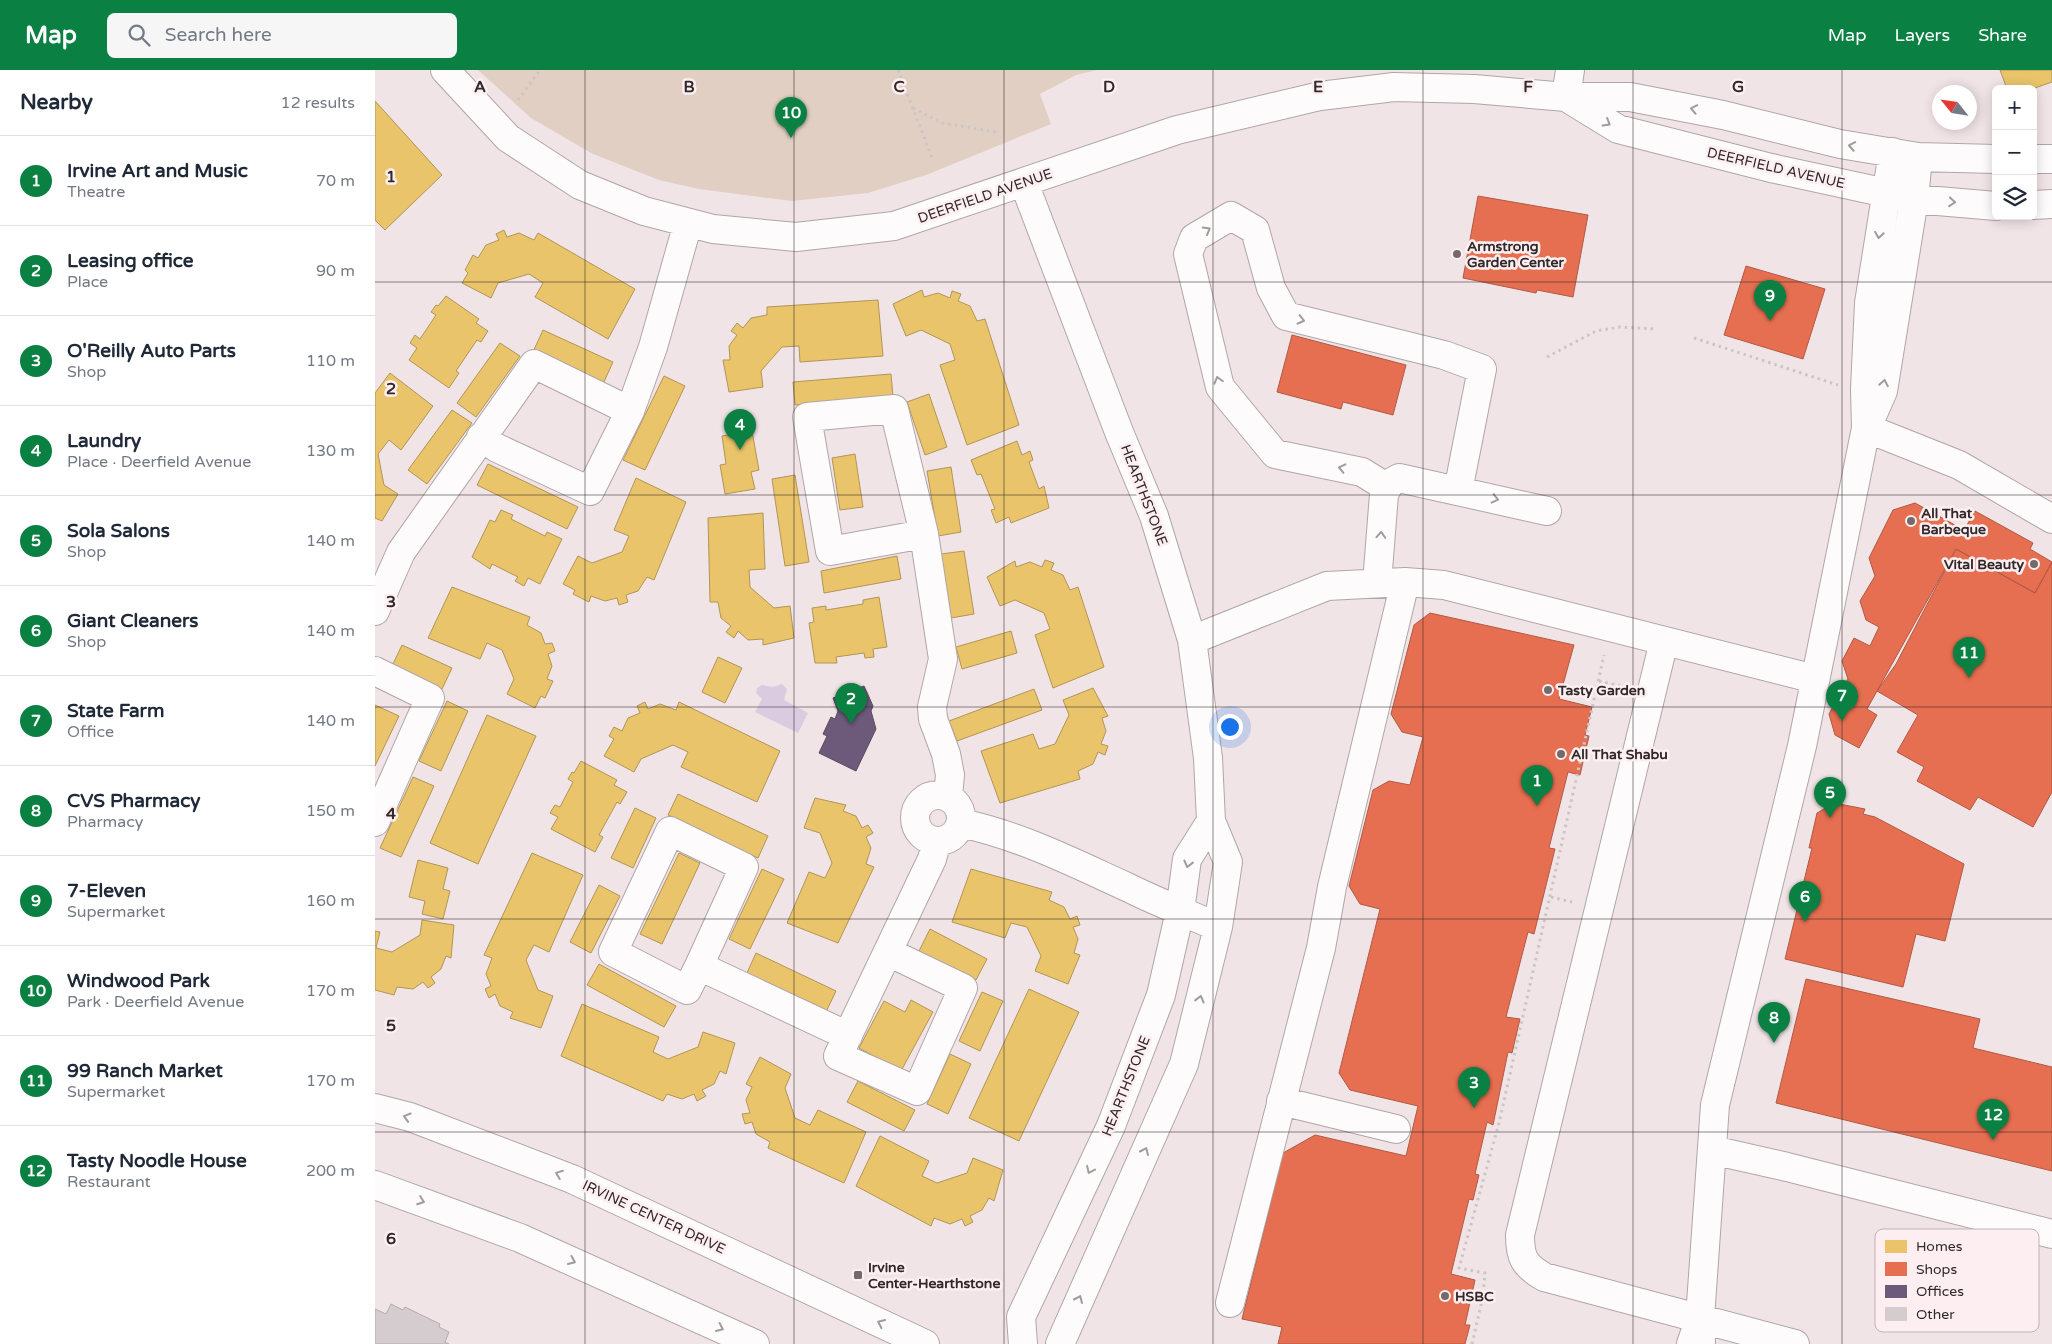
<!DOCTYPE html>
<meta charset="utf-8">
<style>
body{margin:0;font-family:"Varela Round",sans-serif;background:#f6f6f7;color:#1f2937}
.controls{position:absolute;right:15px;top:15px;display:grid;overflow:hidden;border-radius:8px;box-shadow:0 2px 12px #0003}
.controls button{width:45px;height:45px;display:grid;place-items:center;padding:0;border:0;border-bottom:1px solid #e0e1e3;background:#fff;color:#1f2937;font:25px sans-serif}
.compass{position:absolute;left:1557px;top:15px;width:45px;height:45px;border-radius:50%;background:#fff;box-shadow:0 2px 12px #0003;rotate:300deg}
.you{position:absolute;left:854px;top:656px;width:18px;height:18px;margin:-12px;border:4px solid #fff;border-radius:50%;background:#1a73e8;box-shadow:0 0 0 8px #1a73e833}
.badge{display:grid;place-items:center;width:32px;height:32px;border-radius:50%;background:#0b8043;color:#fff;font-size:16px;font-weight:700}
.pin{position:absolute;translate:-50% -41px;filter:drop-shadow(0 1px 2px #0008)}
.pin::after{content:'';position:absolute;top:26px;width:18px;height:15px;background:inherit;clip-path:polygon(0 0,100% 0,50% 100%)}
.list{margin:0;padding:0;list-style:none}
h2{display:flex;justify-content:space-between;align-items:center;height:65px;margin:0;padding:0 20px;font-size:21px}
h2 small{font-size:16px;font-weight:400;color:#747a83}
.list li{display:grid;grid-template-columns:32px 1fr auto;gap:15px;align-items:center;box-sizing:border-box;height:90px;padding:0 20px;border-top:1px solid #e0e1e3}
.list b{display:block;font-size:19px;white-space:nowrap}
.list p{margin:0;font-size:16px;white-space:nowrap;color:#747a83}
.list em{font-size:16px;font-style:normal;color:#747a83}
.icon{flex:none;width:28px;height:28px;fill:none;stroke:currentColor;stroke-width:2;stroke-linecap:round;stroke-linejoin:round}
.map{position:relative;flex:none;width:1677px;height:1274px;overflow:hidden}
header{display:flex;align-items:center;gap:30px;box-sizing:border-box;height:70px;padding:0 25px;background:#0b8043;color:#fff}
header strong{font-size:24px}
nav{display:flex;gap:28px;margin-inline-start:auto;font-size:18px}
.search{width:350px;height:45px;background:#f6f6f7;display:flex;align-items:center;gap:12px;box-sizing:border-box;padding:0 18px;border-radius:8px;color:#747a83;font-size:19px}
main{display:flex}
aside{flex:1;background:#fff}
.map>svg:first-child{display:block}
.green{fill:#e1cfc3}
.water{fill:#dacbe1}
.homes{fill:#e9c46a;stroke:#b29556}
.shops{fill:#e76f51;stroke:#b05a45}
.offices{fill:#6d597a;stroke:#5b4a62}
.building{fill:#d4ccce;stroke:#b5acaf}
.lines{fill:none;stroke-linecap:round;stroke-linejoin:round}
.minor-casing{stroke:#b0a6a8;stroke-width:30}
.major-casing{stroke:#b0a6a8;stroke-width:30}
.path{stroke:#cbc6c6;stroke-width:3;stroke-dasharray:2.5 4;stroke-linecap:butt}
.minor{stroke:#fdfbfb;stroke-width:28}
.major{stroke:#fdfbfb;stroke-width:28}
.oneway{stroke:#a19c9c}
.grid{fill:none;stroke:#302829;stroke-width:1;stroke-opacity:0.55}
.poi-dot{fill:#746a6b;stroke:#fdeff1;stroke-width:2}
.labels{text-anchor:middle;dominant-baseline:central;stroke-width:5;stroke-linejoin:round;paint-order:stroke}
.street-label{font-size:14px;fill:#302829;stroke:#fdeff1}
.poi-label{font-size:14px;font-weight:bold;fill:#302829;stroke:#fdeff1;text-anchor:start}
.key{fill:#fdeff1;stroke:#c0b3b5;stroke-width:1}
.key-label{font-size:14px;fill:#302829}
.grid-label{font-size:16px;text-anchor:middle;font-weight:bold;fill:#302829;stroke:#fdeff1;stroke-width:5;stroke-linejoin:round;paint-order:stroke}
</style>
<header>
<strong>Map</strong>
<div class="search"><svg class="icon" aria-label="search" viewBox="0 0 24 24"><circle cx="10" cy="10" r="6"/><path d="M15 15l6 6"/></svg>Search here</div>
<nav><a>Map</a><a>Layers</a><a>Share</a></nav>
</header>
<main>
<aside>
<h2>Nearby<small>12 results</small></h2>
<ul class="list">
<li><span class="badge">1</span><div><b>Irvine Art and Music</b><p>Theatre</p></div><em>70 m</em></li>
<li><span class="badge">2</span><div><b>Leasing office</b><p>Place</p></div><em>90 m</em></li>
<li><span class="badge">3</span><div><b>O'Reilly Auto Parts</b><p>Shop</p></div><em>110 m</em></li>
<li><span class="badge">4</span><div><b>Laundry</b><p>Place · Deerfield Avenue</p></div><em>130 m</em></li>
<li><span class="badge">5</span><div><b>Sola Salons</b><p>Shop</p></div><em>140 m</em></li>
<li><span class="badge">6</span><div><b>Giant Cleaners</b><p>Shop</p></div><em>140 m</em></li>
<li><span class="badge">7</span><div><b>State Farm</b><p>Office</p></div><em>140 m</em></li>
<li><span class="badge">8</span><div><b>CVS Pharmacy</b><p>Pharmacy</p></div><em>150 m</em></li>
<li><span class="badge">9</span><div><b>7-Eleven</b><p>Supermarket</p></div><em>160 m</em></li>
<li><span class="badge">10</span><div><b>Windwood Park</b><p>Park · Deerfield Avenue</p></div><em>170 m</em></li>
<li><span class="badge">11</span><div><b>99 Ranch Market</b><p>Supermarket</p></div><em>170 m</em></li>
<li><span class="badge">12</span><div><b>Tasty Noodle House</b><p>Restaurant</p></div><em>200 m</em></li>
</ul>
</aside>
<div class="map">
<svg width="1677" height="1274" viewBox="0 0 1677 1274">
<rect width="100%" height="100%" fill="#f1e4e6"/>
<path class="green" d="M103 0H722L701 5 665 24 676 54 551 105 493 123 417 131 324 119 284 110 246 95 216 83 156 48Z"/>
<path class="water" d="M407 614 412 619 409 630 433 643 423 663 380 642 387 629 381 623 382 618 387 615 398 617Z"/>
<path class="homes" d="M1625 0H1677V12L1657 19H1632Z
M0 31 67 105 10 160 0 150Z
M129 160 132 167 144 163 159 170 163 163 260 219 233 269 160 227 168 213 154 204 123 213 116 228 87 213 93 203 90 200 98 185 103 188 111 175 124 170 121 164Z
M547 220 549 227 563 223 575 228 577 221 586 224 583 231 595 236 602 251 610 249 644 355 592 375 565 295 580 290 575 274 546 260 531 266 518 234Z
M71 226 104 249 101 253 113 261 106 272 102 270 81 301 84 303 74 318 34 290 42 278 35 273 40 265 45 269 61 245 56 242 61 235 63 236Z
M503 230 508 286 425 292 424 276 407 277 386 301 388 317 354 322 348 290H355L354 276 362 265 356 261 362 253 368 258 376 248 392 245V237Z
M168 260 238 292 228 314 158 282Z
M125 273 145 286 101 347 82 333Z
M15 303 58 336 26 380 14 370 3 384 9 415 23 424 7 451 0 448V323Z
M516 304 518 326 420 335 418 312Z
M289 306 310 316 270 400 248 390Z
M554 324 572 377 550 385 532 332Z
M77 340 97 353 52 414 33 400Z
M377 361 384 400 376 402 380 419 350 424 345 395 351 394 347 366Z
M642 371 647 385 655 381 658 390 654 392 664 419 669 416 674 438 636 453 634 447 621 453 616 440 620 439 606 404 602 405 596 390Z
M480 384 488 437 465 440 457 388Z
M113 394 203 437 192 459 102 415Z
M576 397 586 462 563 466 552 401Z
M420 405 434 492 410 496 397 409Z
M261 408 311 432 279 510 272 507 263 521 251 525 253 532 244 535 242 528 230 531 216 526 214 532 198 524 200 520 188 514 203 486 217 493 247 482 254 466 239 460Z
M126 440 138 445 136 449 170 466 172 462 187 469 165 514 153 508 149 516 140 511 143 507 117 494 115 499 97 487 115 450 120 452Z
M388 443 390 499 374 500 375 517 399 538 415 536 419 568 388 575V569L373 570 363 561 359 568 351 562 356 556 346 548 343 532H335L333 448Z
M589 481 599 544 576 548 566 484Z
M522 486 526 509 449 523 446 501Z
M670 490 679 493 676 500 688 505 695 520 703 517 729 597 678 618 660 565 675 559 669 543 640 530 625 536 612 507 640 491 641 497 655 492 667 497Z
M77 517 155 547 152 555 166 563 170 574 177 573 180 581 173 584 177 596 172 609 178 611 170 628 166 626 160 638 132 624 139 609 127 580 112 573 105 589 53 568Z
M504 527 512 577 498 579 499 587 490 588 489 583 461 587 462 593H440L434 553 439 552 437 538 451 536V540L488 534V530Z
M636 561 642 583 587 599 581 577Z
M27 575 77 598 67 619 17 596Z
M343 587 367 598 350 633 327 622Z
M718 618 733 646 727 648 731 661 726 674 733 676 730 685 723 682 718 694 703 701 705 709 625 733 606 681 658 664 664 679 680 674 694 645 688 630Z
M659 619 667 640 582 671 574 651Z
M72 631 93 641 66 701 44 691Z
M270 632 273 639 285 634 301 640 304 632 405 681 382 732 306 697 313 682 298 675 266 689 259 702 229 686 239 669 234 666 239 657 247 661 253 648 265 643 262 636Z
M0 635 24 646 0 696Z
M112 645 161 666 103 794 55 773Z
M206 691 242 710 239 715 252 722 245 734 242 732 224 765 228 767 220 782 176 759 183 747 175 743 180 735 185 737 198 712 193 709 197 702 199 703Z
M38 707 59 716 26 787 5 778Z
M303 724 393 766 383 788 293 745Z
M440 728 471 735 468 741 481 746 487 758 493 755 498 763 491 767 496 778 491 794 499 797 463 873 412 853 434 802 450 808 457 793 445 763 429 758Z
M260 738 281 748 258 798 236 788Z
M157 783 208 805 174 882 159 875 151 890 163 920 178 926 166 958 135 948 138 942 125 936 120 924 114 928 110 919 116 916 111 904 117 888 109 885Z
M304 783 325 793 287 874 265 864Z
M43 790 73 798 68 819 75 821 68 849 47 844 50 831 34 827Z
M387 799 409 809 375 879 354 869Z
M596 799 677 822 674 830 689 837 695 849 702 846 705 855 698 857 703 869 699 883 705 885 693 914 660 901 666 886 652 857 636 853 630 868 577 852Z
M224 815 245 826 216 883 195 872Z
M47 850 79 855 76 888 71 886 66 899 56 907 60 913 53 918 48 912 38 919 22 917 19 925 0 920V861L5 862 1 878 17 882 45 865Z
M555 859 612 889 601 910 544 881Z
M381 883 461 921 451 942 371 905Z
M224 894 301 936 289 957 212 915Z
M654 919 704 942 644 1071 594 1048Z
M607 922 628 931 605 981 584 971Z
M536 930 558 942 526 1001 484 978 509 931 530 942Z
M207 934 284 967 278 982 293 989 323 977 328 962 360 973 351 1004 345 1001 339 1014 327 1020 331 1026 322 1031 319 1024 307 1029 292 1024 288 1031 186 986Z
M575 984 596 994 573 1044 552 1034Z
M385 987 416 1004 410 1018 420 1048 435 1055 443 1040 491 1062 469 1113 393 1078 395 1072 381 1064 377 1052 370 1054 367 1044 375 1043 371 1030 377 1017 371 1014Z
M483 1011 540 1040 529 1061 472 1032Z
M505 1066 554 1091 547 1106 562 1113 592 1103 598 1088 628 1100 619 1131 614 1128 607 1140 595 1146 598 1152 590 1156 587 1149 575 1154 559 1148 556 1156 481 1116Z"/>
<path class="shops" d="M1103 126 1213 145 1198 227 1162 220 1161 223 1088 208Z
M1371 196 1450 219 1428 289 1349 265Z
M917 265 1031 295 1018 345 968 332 966 339 902 322Z
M1540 433 1589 460 1600 441 1658 473 1655 479 1677 492 1660 523 1581 479 1492 639 1502 645 1484 678 1460 665 1454 644 1473 609 1467 591 1479 568 1495 576 1504 557 1491 550 1485 531 1500 506 1494 488 1518 440Z
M1581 479 1660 523 1677 492V722L1658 757 1603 727 1595 740 1542 711 1549 697 1522 682 1543 645 1502 621 1521 594Z
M1055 543 1199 575 1184 629 1217 637 1210 665 1214 666 1205 705 1193 702 1174 778 1180 779 1159 864 1153 862 1131 947 1145 949 1137 983 1133 982 1118 1055 1112 1052 1100 1104 1104 1105 1098 1130 1094 1129 1076 1204 1100 1210 1090 1255H1095L1090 1274H903L907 1257 867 1249 908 1083 940 1065 1031 1086 1043 1036 975 1020 964 1003 1005 839 985 834 974 816 998 720 1014 711 1035 715 1048 667 1027 662 1016 644 1039 555Z
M1459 733 1490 739 1488 744 1500 747 1589 794 1570 871 1541 864 1528 917 1410 889 1437 778H1434L1442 743Z
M1431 909 1605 949 1598 978 1677 997V1101L1401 1033Z"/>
<path class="offices" d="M489 616 498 636 496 641 501 659 481 701 444 683 452 666 448 664 456 647 460 649 463 641 458 628Z"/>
<path class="building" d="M16 1234 28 1240 30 1237 65 1254 64 1257 74 1262 70 1272 74 1274H0V1239L11 1244Z"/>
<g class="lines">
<defs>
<path id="minor" d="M70 0 133 68 205 115 269 141 338 159 421 167 519 156 802 60 945 26 1019 17 1099 19 1191 27H1255L1348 45 1465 74 1543 87 1621 89
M1191 27 1243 59 1396 98 1539 129 1621 136
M1191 27 1195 0
M1658 89H1677
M649 113 744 362 779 446 817 570 833 688 836 751 853 792 843 857 809 994 685 1274
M1658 135 1677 134
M1497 346 1508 321 1539 129 1543 87
M1491 358 1584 395 1677 449
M106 367 122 378 215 421 255 341 278 277 313 153
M1011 417 987 402 900 384 845 317 813 184 819 168 856 146 880 160 896 218 911 246 1069 285 1107 299 1083 421
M549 464 455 481 432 347 519 339 549 464 568 589 557 637 558 649 571 684 575 705 573 726
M1002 513 1009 424 1015 413 1024 408 1172 441
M0 541 26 482 159 294 255 341
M817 570 952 516 1030 512 1069 515 1440 609
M1289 571 1145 1165C1145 1188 1149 1195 1169 1207L1420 1274
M0 601 55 628 0 752
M540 748a23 23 0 1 1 46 0a23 23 0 1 1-46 0Z
M586 753C646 766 697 792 752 817 782 832 813 844 843 857
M513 882 588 918 542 1021 463 986 557 789 562 771
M324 896 312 920 238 882 295 761 369 797 324 896 473 966
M906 1031 1021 1059
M1337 1080 1412 1097 1677 1164
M855 1233 946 878 957 817 1030 512
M1326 1272 1325 1248 1340 1035 1427 676 1491 358 1490 319 1494 233 1518 82
M648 1274 646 1247 736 1056 786 925 805 841 812 789 836 751"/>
<path id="major" d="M0 1038 35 1047 197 1109 550 1274
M0 1115 145 1168 380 1274
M1316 1274 1325 1248"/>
</defs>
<use href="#minor" class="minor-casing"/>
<use href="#major" class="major-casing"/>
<path class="path" d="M523 0 558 90
M143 30 165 0
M538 38 567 53 621 62
M1319 268 1463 315
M1172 287 1221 261 1245 257 1281 259
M1224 611 1250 617
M1176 827 1197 832
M1097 1274 1108 1226 1110 1203 1084 1198 1124 1053 1229 585"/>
<use href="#minor" class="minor"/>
<use href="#major" class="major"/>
</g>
<defs><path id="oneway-chevron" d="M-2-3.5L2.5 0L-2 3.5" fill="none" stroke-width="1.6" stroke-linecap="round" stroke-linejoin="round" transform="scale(1.25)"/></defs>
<g class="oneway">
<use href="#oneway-chevron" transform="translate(1319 39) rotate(-169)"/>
<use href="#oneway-chevron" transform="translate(1232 53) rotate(31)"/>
<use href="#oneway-chevron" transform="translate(1477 76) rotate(-170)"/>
<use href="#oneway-chevron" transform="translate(1577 132) rotate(5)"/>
<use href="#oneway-chevron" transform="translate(832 160) rotate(-30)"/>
<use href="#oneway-chevron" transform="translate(1504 165) rotate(99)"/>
<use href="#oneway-chevron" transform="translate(926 250) rotate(14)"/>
<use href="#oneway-chevron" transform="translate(843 310) rotate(-106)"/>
<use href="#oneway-chevron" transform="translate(1509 313) rotate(-80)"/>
<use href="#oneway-chevron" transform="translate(967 398) rotate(-167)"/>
<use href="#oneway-chevron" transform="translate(1120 429) rotate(13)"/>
<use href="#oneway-chevron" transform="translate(1006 465) rotate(-86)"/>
<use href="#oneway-chevron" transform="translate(813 794) rotate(104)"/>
<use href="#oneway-chevron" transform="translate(825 929) rotate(-76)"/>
<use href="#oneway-chevron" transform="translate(32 1047) rotate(-163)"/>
<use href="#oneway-chevron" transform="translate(770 1081) rotate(-66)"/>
<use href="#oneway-chevron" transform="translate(715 1100) rotate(115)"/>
<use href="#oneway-chevron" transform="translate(184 1104) rotate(-159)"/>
<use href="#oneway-chevron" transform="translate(46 1131) rotate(20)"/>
<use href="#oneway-chevron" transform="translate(197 1191) rotate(24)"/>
<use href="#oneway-chevron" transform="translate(704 1229) rotate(-66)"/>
<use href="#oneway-chevron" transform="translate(506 1253) rotate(-155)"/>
<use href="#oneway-chevron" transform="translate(345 1258) rotate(25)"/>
</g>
<path class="grid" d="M210 0V1274M419 0V1274M629 0V1274M838 0V1274M1048 0V1274M1258 0V1274M1467 0V1274M0 212H1677M0 425H1677M0 637H1677M0 849H1677M0 1062H1677"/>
<g class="poi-dot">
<circle cx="1082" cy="184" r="5"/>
<circle cx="1536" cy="451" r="5"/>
<circle cx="1659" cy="494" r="5"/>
<circle cx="1173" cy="620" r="5"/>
<circle cx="1186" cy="684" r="5"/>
<rect x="478" y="1200" width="10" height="10" rx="2.5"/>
<circle cx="1070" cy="1226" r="5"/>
</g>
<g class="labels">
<g class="street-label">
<text transform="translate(1401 98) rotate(13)">DEERFIELD AVENUE</text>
<text transform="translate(610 126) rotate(-19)">DEERFIELD AVENUE</text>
<text transform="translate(769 425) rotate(69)">HEARTHSTONE</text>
<text transform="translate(751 1016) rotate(-68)">HEARTHSTONE</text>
<text transform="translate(279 1147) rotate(25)">IRVINE CENTER DRIVE</text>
</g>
<g class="poi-label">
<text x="1092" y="176">Armstrong<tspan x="1092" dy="16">Garden Center</tspan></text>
<text x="1546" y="443">All That<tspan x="1546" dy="16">Barbeque</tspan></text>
<text x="1649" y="494" text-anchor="end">Vital Beauty</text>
<text x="1183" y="620">Tasty Garden</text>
<text x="1196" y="684">All That Shabu</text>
<text x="493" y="1197">Irvine<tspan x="493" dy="16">Center-Hearthstone</tspan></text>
<text x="1080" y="1226">HSBC</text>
</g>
</g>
<rect x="1500" y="1159" width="164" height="103" rx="8" class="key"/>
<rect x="1510" y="1170" width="22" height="13" fill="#e9c46a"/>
<rect x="1510" y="1192" width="22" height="14" fill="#e76f51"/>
<rect x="1510" y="1215" width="22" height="13" fill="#6d597a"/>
<rect x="1510" y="1237" width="22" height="14" fill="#d4ccce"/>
<g class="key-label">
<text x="1541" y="1181">Homes</text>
<text x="1541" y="1204">Shops</text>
<text x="1541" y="1226">Offices</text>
<text x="1541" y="1249">Other</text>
</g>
<g class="grid-label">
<text x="105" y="22">A</text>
<text x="314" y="22">B</text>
<text x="524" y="22">C</text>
<text x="734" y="22">D</text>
<text x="943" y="22">E</text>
<text x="1153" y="22">F</text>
<text x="1363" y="22">G</text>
<text x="16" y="112">1</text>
<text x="16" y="324">2</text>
<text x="16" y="537">3</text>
<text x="16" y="749">4</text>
<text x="16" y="961">5</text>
<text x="16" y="1174">6</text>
</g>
</svg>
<div class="controls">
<button>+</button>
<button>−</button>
<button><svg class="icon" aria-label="layers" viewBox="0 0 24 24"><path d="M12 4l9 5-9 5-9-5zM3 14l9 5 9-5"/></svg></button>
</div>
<svg class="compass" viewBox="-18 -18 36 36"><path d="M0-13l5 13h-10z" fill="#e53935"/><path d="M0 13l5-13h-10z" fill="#747a83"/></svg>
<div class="you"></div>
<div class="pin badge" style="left:1162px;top:736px">1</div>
<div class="pin badge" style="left:476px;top:654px">2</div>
<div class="pin badge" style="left:1099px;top:1038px">3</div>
<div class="pin badge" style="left:365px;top:380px">4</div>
<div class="pin badge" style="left:1455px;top:748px">5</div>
<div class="pin badge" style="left:1430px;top:852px">6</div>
<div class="pin badge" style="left:1467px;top:651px">7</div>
<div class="pin badge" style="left:1399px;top:973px">8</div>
<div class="pin badge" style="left:1395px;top:251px">9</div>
<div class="pin badge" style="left:416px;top:68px">10</div>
<div class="pin badge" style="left:1594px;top:608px">11</div>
<div class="pin badge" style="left:1618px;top:1070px">12</div>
</div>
</main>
